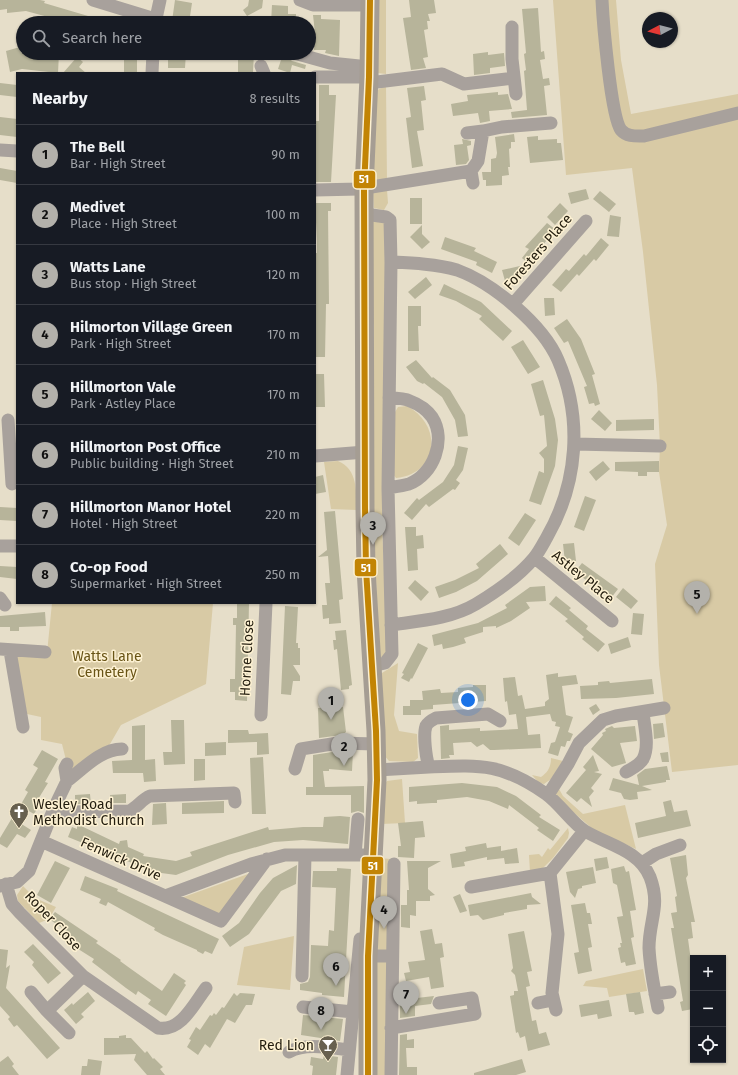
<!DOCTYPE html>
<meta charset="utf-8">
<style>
body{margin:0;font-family:"Fira Sans",sans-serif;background:#20242c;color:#f1f3f6}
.controls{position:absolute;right:12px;bottom:12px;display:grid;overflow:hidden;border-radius:0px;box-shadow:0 1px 3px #0004}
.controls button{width:36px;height:36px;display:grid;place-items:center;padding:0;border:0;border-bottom:1px solid #363941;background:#171b24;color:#f1f3f6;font:20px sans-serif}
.compass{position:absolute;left:642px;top:12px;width:36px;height:36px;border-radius:50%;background:#171b24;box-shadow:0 1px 3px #0004;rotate:263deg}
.you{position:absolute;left:468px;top:700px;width:14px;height:14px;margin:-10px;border:3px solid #fff;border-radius:50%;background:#1a73e8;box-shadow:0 0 0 6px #1a73e833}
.badge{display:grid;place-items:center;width:26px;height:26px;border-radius:50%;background:#b3b1ab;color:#111;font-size:13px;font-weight:700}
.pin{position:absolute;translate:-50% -33px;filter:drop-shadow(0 1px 2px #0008)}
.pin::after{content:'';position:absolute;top:21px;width:14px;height:12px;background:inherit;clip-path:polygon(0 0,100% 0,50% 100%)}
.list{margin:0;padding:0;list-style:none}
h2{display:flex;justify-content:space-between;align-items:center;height:52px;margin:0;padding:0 16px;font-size:17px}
h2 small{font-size:13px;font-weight:400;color:#9ea1a6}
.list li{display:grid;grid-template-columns:26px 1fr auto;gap:12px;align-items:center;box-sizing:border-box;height:60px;padding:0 16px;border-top:1px solid #363941}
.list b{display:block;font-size:15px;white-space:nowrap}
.list p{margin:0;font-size:13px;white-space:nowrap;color:#9ea1a6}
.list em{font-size:13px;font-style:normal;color:#9ea1a6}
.icon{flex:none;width:22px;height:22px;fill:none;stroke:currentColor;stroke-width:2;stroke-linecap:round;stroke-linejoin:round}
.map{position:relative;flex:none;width:738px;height:1075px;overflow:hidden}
.search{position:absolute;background:#171b24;box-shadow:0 1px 3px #0004;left:16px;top:16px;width:300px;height:44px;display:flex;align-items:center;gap:10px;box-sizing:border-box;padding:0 14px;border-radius:22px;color:#9ea1a6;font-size:15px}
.panel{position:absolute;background:#171b24;box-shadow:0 1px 3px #0004;left:16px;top:72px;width:300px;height:532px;border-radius:0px}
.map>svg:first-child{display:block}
.green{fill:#d8caa5}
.building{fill:#b7b49a}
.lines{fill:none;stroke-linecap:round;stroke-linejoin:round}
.minor{stroke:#a8a19c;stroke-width:13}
.highway{stroke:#a59d93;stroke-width:19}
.bus-1-casing{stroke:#fdf1d2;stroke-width:9}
.bus-1{stroke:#c28404;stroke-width:6}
.labels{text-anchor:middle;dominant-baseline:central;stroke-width:3;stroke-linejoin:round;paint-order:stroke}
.street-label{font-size:14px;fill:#221c0e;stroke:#fdf1d2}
.park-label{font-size:14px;fill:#695416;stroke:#fdf1d2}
.poi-label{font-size:14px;fill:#221c0e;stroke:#fdf1d2;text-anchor:start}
.line-badge{stroke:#fdf1d2;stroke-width:1.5}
.badge-label{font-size:11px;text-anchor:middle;font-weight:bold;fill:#fff}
</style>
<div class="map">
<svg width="738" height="1075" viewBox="0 0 738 1075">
<rect width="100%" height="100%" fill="#e6dec9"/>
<path class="green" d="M377 0H386V74L378 73Z
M553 0H616L621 60 631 114 738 94V765L672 772 659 665 655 564 667 525 659 472 660 446 657 385 643 252 632 168 566 175Z
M386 86 387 182 373 183 375 91Z
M387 190 388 203 384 210 374 208 373 192Z
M375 219 384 221 386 229 382 527 388 654 383 657H379L370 422 374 359V326L371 316V224Z
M407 406C443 425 439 474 396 478L393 474 395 412 398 407Z
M338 461C358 469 356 492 357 510L331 509 324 462Z
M52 603H213L206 684 121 725 110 744 72 773 67 764 62 744 41 740V717L27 714 15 654 47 653Z
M398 663 394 715 399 731 417 734 418 758 413 762 389 761 384 755 381 678 382 673Z
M551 758 563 761 551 779 544 784 539 783 532 775 541 777C548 772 551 767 551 758Z
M402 779 405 823 381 824 383 787 387 781Z
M559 789 563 796 583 814 625 805 636 849 595 831 557 798 555 793Z
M568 828 569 833 568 838 553 858 542 869 530 872 529 855 539 854 542 857 548 848 550 850Z
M379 858 391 859 389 1075H375Z
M248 874 249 875 220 915 178 899Z
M23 886 35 898 56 907 49 919 39 923 18 901 17 895Z
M294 936 290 990 237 985 244 947Z
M643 969 647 991 609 997 607 988 583 986 586 981Z"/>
<path class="building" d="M0 0H40L45 1 44 3 105 21V23H60L47 19 48 17 26 11 7 13V9L0 10Z
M175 0 192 3 189 23 172 21Z
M249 0H263L262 8 247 16 243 10 248 6Z
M409 0H434L436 13 428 14 430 21H427L428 29 424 30 428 57 423 58 426 68 411 70 403 18 411 17Z
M272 5 288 6V14H296V23H271Z
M538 8 541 52 544 51 545 59 540 60 543 79 549 78 550 85 544 86 547 115 512 118 511 112 527 110 524 71 526 70 524 54 526 53 522 9Z
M313 15H321V19L340 20 339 56 325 53 326 50H314L315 33Z
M20 47 21 53H59L58 73 22 69 10 72 6 51Z
M488 52V55L504 53 505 66 490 68V73L474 75 473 54Z
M168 53H186L185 68H168Z
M238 53H254L253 72 238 73Z
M283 54 286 55 292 61 306 65 305 69 292 65 290 73 278 69Z
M77 57 83 62 79 67 86 73H63Z
M124 59 137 60V73H124Z
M0 83 17 85V97L0 95Z
M319 85H329V95H336L331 182H315V121H319Z
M424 86 426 100 421 101 424 130 417 131 423 166 412 168 406 118 411 117 407 88Z
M498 92V95L508 94 512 109 489 111 490 121 480 123 478 113 453 116 451 104 468 101 467 95Z
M0 117 17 119V137L0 135Z
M514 134 515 142H511V148L509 149 510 167H508L509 175 502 176V185L486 186V180H483L482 172H491V159L496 158 497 153 495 137Z
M538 136V140L557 139V143H561L563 160 530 163 527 137Z
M462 139 471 141V145L467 146 469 160 466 164 456 165 454 145 463 144Z
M0 168 17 171V183L0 180Z
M586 189 589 199 571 204 568 193Z
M600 191 616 204 609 212 593 199Z
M410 198H422V224H410Z
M315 203H331V211H328L329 304H326L325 357H315V253H317V241Z
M560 203 568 211 555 225 547 217Z
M610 215 621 217 619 237 607 236Z
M547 223 556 230 539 249 542 251 530 265 522 258 529 249 525 247Z
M422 225V234L430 242 422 249 410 237Z
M445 237 476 248 474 251 497 262 492 273 476 265 477 262 441 249Z
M601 238 609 245 596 261 594 259 579 276 577 274 561 292 552 285 566 269 569 271 584 254 586 256Z
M520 266 522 277 505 281 502 270Z
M426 277 432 285 415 299 408 292Z
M444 284 481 302 512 331 503 341 479 319 482 316 456 301 439 295Z
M544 298H554L555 315 545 316Z
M408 306H421V326H418L419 351H408Z
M567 319 581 339 595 374 592 375 600 404 595 406 594 403 589 404 584 387 587 386 568 341 564 343 554 328Z
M523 340 540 367 528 374 511 347Z
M416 360 432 378 433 377 450 390 465 415 468 436 458 437 455 420 442 397 424 383 423 384 417 381 406 367Z
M315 374H324L325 407H315Z
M543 380 555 419 558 440 555 466 541 505 529 501 539 471 544 473V459L539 453 547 446 544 415 540 416 531 384Z
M599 410 612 423 605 431 591 419Z
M654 419V430L616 431V420Z
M458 446 468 448 463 470 456 480 460 483 455 490 453 489 429 507 426 504 412 520 404 513 417 498 419 500 443 482 454 465Z
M603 461 610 469 596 481 589 472Z
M659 461V472H647V476H638V472L615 471V462Z
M323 475 326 492 315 494V477Z
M585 496 596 500 584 531 574 527Z
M0 507 17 508V521L0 520Z
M335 511 343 599 339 600 341 623 329 624V618L323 619 322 605H327L325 583H330L328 556 318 557 327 550 324 512Z
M525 513 536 520 519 546 508 538Z
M405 527H416V536L423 535 424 548 417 549 418 570 408 571Z
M574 543 576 561 565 562 563 544Z
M500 544 508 554 477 581 456 592 439 598 435 587 455 580 479 568 476 564Z
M582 563 618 589 611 598 575 572Z
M0 566 17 567V579L0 577Z
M415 580 429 592 421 601 408 588Z
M545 586 546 601 526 602 530 608 511 621 496 628V626L483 627V632L464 638 466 643 453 647 443 649 442 644 434 646 432 635 478 623 507 608 505 605 530 587Z
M623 588 638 601 631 609 616 597Z
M556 596 571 608 569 610 588 626 586 629 605 644 598 652 582 639 584 637 565 621 568 619 549 604Z
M237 603H249L247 701 235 700V692H230V679H235L236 625H233V618H237Z
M285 606 298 607 296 643H298V648H300V665H293L300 676V681H293L291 695 281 694Z
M45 612 46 626 19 627V631H10V627H0V616Z
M633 613 644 614 642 635 631 634Z
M346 630 352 685 349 686V689L341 690 337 649 334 650 333 640H336L335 631Z
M628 637 631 647 611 654 608 644Z
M418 643 428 648 412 679 411 678 409 682 401 678 404 674 402 673Z
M558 673V677L576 675 578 684 562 686 566 715 573 717 568 732 573 734 570 741H567L565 747 561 746 558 756 548 753 551 743 555 742 560 727 555 726 556 722 552 721 550 714 526 717 528 735 540 734 541 748 494 750H490L483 744 477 747 471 742 453 743 454 755H449L450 758 441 759 440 726 449 725V730L480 728V731L518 729 516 714 509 715 507 701 505 702 503 678 515 677 518 696 522 695 525 709 545 706V702L549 699 546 675Z
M652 679 654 694 616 698 581 699 580 686 598 685V682L609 681 610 683Z
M473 685H486V701L433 705V709L421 710V715H403V706H410V700H423L422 691 440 689 441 693 458 692V688L473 687Z
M596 704 600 710 593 715 589 708Z
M343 707 346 732 342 735 319 738 318 708Z
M171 720H184L185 764 164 765 163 752H172Z
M663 723 665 737 654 739 653 724Z
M145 725V760L155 759 156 781 144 782 143 773H113L112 761 132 760V726Z
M612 726 614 728 635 726 637 741 620 743 626 763 612 767 591 749 603 735 602 733 606 731 605 729Z
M228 730H248L249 734 268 733 269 754 257 755V742L228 743Z
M226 742V755L205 756V743Z
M42 750 58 759 45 782 48 783 37 801 41 802 34 814 20 806 28 792 25 790 38 768 33 765Z
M339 751H353L352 771 329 769V771H323L325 787 364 786V813L358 811 351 813V795H306V787H313V755Z
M668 752 669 762H662L660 753Z
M593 755 599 771 594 772 602 774 591 788 594 791 589 797 592 807 581 798 577 802 566 793 586 770 583 767Z
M263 757 266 814H252L250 758Z
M194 759H205V780L194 781Z
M667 766 670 780H666V782L642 786 652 790 637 792 638 799 630 800 624 799 621 793 609 790 613 778 639 785 637 775 645 769Z
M462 783 497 787 516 796 541 815 539 817 560 830 553 841 537 830 539 828 509 805 508 809 489 801 467 797 437 800V803H432L417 804V801L409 802V787Z
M90 794 91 804H75V795Z
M126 794V803H111L110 795Z
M671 800 674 812 687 810 691 826 638 838 635 823 666 816 663 802Z
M224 801V813L182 814V803Z
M166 803 167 824 152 825 153 804Z
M340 816 350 817 348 844 303 840 274 842 228 855 176 875 154 872 68 837 72 827 77 829V824L119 844 120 841 127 840 128 847 144 854 143 856 176 861 192 856 190 852 268 827 269 830 303 827H323L324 817Z
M12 818 31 830 25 838 17 834 7 848 0 844V838Z
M423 821 425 837 415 838 414 858 398 857V846H401L398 823Z
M486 843 487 848 501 846V851L517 848 519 863 505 864 504 858 487 860V857L464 862 465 866 452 868 450 854 466 851 465 847Z
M686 855 688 875 686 878 695 922H691L693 938 688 939 692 968H693V1009L682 1011 680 1002 683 1001 671 928H674L671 913 677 912 675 897 677 896 670 858Z
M607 857 609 868 596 871 594 859Z
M55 861 70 868 51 903 37 895Z
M407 861H441L428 868V889L435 895 430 896V901H416V916L410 915V928L401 927V905H407V890H409Z
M297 865 296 884 281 891 249 934 230 947 222 936 239 923 260 893 273 878Z
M624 866 626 872 629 871 636 910 630 911 634 937 631 938 636 964 626 966 625 962 621 963 618 948 621 947 620 943H622L617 917 623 916 617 885 613 883 611 869Z
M593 867 596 883 582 886V888L578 889 575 898 570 892 566 872Z
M337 868 351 869 344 997 322 995V993L300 990V984L308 982 310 977 311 945 328 946 329 930 334 931 336 888 312 887 313 871H337Z
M85 876 118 889 117 891 155 909 219 939 212 954 205 951 203 954 197 951V950L163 935 154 930 155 928 108 902 106 906 99 903 101 899 80 890Z
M531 893 532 897 541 904 527 905V909L504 913V915L483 920 478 915 470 916 468 905Z
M460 894 467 911 460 913 453 897Z
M585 903 587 913H590L592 924H588L592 947 588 948 592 971 578 974 574 953 579 952 571 905Z
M55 912 98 941 96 943 121 960 120 961 131 969 162 991 174 973 186 981 184 983 186 985 166 1016 148 1004 151 1000 138 991 136 995 126 988 92 962 94 959 75 947 77 945 61 934 62 928 49 919Z
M432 929 435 944 442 943 444 957 440 958 444 987 431 989 429 977 406 981 404 973 410 972 408 962 425 960 420 931Z
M524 931 532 971 527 972 530 986 526 987 532 1021 536 1020 539 1034 546 1032 550 1045 528 1051 525 1036 520 1038 518 1032 516 1033 510 996 514 995V991H518L515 975 511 971 513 968 508 934Z
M33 944 61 973 48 984 32 965 34 962 24 952Z
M0 949 8 950 6 968 10 965 6 988 60 1048 47 1059 17 1025 14 1027 8 1019 10 1017 0 1006Z
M88 992 95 1001 81 1014 84 1017 76 1024 64 1010 72 1003 73 1005Z
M640 992 644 1013 635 1015 634 1012H629L626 994Z
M234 993 237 996 240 993 255 994 252 1005H246L235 1023 227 1019 210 1048 205 1044 198 1055 187 1047 191 1040 189 1039 196 1027 200 1030 210 1015 212 1016 214 1013 216 1015 222 1007 224 1008Z
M434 996 431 1004 415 1006V1016L400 1018V1000Z
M609 1000 612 1016 598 1019 597 1014 581 1017 579 1005Z
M303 1015 343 1019 340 1041 301 1035Z
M407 1034V1040L414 1039V1048H406L407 1067H417V1075H399L400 1035Z
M126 1035V1038H131L145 1053 147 1051 153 1059 154 1058 163 1067 160 1069 165 1075H147L134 1060 136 1054 104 1055V1038H119V1036Z
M324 1055 338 1057 336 1075H312L313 1066 310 1065 311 1057 323 1059Z
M8 1056 14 1064 12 1066 19 1075H0V1062Z
M88 1059 102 1061 100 1075H81L82 1066H87Z
M522 1059 526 1072 516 1075H474V1073Z"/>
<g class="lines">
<path class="minor" d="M93 0 155 19
M300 0 313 5H370
M602 0C603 21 611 117 621 130 627 137 636 136 644 136L738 113
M155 23 160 0
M512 27V59L516 94
M294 53 330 63 369 67
M261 66 264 73
M152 73 153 53
M315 77H369
M369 83 442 74 464 84 514 78
M467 133 483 131
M0 150 17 151
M471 171 473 183
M315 190 359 189 471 171 478 161 483 131 502 127 551 123
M365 214 386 217 390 220 391 262 388 488 392 654 385 663 372 666
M391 262C412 263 436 264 457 270 493 283 543 325 558 360 583 418 578 483 547 537 543 544 539 552 534 558 519 576 496 592 476 604 451 619 419 621 391 625
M513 304 586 221
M8 420 12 484
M575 444 660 446
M315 456 365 452
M388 488C394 487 402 486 409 484 433 475 447 440 432 417 427 410 418 404 410 401 404 398 395 398 389 398
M0 546H17
M535 558 612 621
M0 598 5 605
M0 649 45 652
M10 651 23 727
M261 715 266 603
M429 767C426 758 423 735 426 726 428 722 432 720 436 718L488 714 500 721
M295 769 301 749 338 743 376 744
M377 770C394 769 411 768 429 767 480 765 502 763 546 794 560 804 573 824 585 831 608 845 639 850 650 877 661 906 649 920 649 948 650 969 654 988 658 1008
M626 772C631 769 640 765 643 759 650 746 644 725 643 712
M67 781C83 769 101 749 122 749
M548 795 568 764 579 743 603 720 616 716 664 708
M55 806 68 812 129 811C137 808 142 799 150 796L234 793 235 802
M41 841 165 896 251 864 285 855H375
M355 855 358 819
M642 863 656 854 680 845
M6 884 12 904 20 913 83 976 158 1028C181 1032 194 1004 206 988
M0 886 17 882 29 871 55 806 67 781 65 768 67 764
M471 887 550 873
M165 896 221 921 267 859
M368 956H392
M302 976 305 855
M31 992 47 1011
M655 994 670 992
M538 1003 553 1000
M303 1007 353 1012
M556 1010 552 993 558 934 550 873 584 831
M391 1028 475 1014 472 998 439 1003
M69 1033 47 1011 83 976
M289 1052C305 1042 332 1048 349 1050
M347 1075 360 939
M391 1075 394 864"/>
<path class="highway" d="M368 1075V956L377 780 376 731 366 569 365 508 364 189 369 77 370 0"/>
<defs>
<path id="bus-1" d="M368 1075V956L377 780 376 731 366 569 365 508 364 189 369 77 370 0"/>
</defs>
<use href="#bus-1" class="bus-1-casing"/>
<use href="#bus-1" class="bus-1"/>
</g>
<defs>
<symbol id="church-pin" viewBox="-11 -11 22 30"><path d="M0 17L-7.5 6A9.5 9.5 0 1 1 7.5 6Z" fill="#67604f" stroke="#fdf1d2"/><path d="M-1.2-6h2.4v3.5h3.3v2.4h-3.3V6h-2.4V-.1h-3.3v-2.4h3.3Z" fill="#fff"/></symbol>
<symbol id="bar-pin" viewBox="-11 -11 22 30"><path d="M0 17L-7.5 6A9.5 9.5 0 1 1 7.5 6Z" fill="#67604f" stroke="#fdf1d2"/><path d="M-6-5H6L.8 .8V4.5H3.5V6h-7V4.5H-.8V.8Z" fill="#fff"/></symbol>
</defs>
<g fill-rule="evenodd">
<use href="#church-pin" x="8" y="801" width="22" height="30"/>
<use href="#bar-pin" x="317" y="1034" width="22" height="30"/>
</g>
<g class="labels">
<g class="street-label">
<text transform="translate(538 252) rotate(-49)">Foresters Place</text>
<text transform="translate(583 577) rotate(39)">Astley Place</text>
<text transform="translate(247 658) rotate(-87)">Horne Close</text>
<text transform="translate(121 859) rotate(24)">Fenwick Drive</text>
<text transform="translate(53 921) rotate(47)">Roper Close</text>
</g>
<g class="park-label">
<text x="107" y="656">Watts Lane<tspan x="107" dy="16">Cemetery</tspan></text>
</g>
<g class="poi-label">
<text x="33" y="804">Wesley Road<tspan x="33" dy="16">Methodist Church</tspan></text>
<text x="314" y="1045" text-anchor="end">Red Lion</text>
</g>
</g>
<g class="line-badge">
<rect x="353" y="170" width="23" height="19" rx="4" fill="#c28404"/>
<rect x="354" y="558" width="23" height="19" rx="4" fill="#c28404"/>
<rect x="361" y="856" width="23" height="19" rx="4" fill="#c28404"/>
</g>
<g class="badge-label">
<text x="364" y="183">51</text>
<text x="366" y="572">51</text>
<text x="373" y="870">51</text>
</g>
</svg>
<div class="controls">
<button>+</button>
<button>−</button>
<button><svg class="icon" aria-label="locate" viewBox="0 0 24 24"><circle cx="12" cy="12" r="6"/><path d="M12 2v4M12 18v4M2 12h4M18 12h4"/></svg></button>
</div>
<svg class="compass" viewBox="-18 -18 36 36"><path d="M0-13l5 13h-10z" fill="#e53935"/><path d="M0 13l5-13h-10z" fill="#9ea1a6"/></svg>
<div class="you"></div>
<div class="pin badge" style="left:331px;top:720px">1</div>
<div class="pin badge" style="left:344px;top:766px">2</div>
<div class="pin badge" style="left:373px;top:545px">3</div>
<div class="pin badge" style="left:384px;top:929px">4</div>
<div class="pin badge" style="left:697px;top:614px">5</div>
<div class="pin badge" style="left:336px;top:986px">6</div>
<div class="pin badge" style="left:406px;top:1014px">7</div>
<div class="pin badge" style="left:321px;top:1030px">8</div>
<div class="search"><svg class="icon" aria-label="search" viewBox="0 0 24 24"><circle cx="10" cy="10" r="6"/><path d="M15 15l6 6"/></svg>Search here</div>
<section class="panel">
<h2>Nearby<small>8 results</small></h2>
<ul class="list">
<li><span class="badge">1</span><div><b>The Bell</b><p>Bar · High Street</p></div><em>90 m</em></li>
<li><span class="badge">2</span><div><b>Medivet</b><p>Place · High Street</p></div><em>100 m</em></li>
<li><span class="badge">3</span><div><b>Watts Lane</b><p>Bus stop · High Street</p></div><em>120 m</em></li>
<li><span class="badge">4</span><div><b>Hilmorton Village Green</b><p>Park · High Street</p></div><em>170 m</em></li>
<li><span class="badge">5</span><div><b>Hillmorton Vale</b><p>Park · Astley Place</p></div><em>170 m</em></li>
<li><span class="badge">6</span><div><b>Hillmorton Post Office</b><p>Public building · High Street</p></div><em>210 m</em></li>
<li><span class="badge">7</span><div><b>Hillmorton Manor Hotel</b><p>Hotel · High Street</p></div><em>220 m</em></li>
<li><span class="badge">8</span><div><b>Co-op Food</b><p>Supermarket · High Street</p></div><em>250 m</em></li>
</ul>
</section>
</div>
